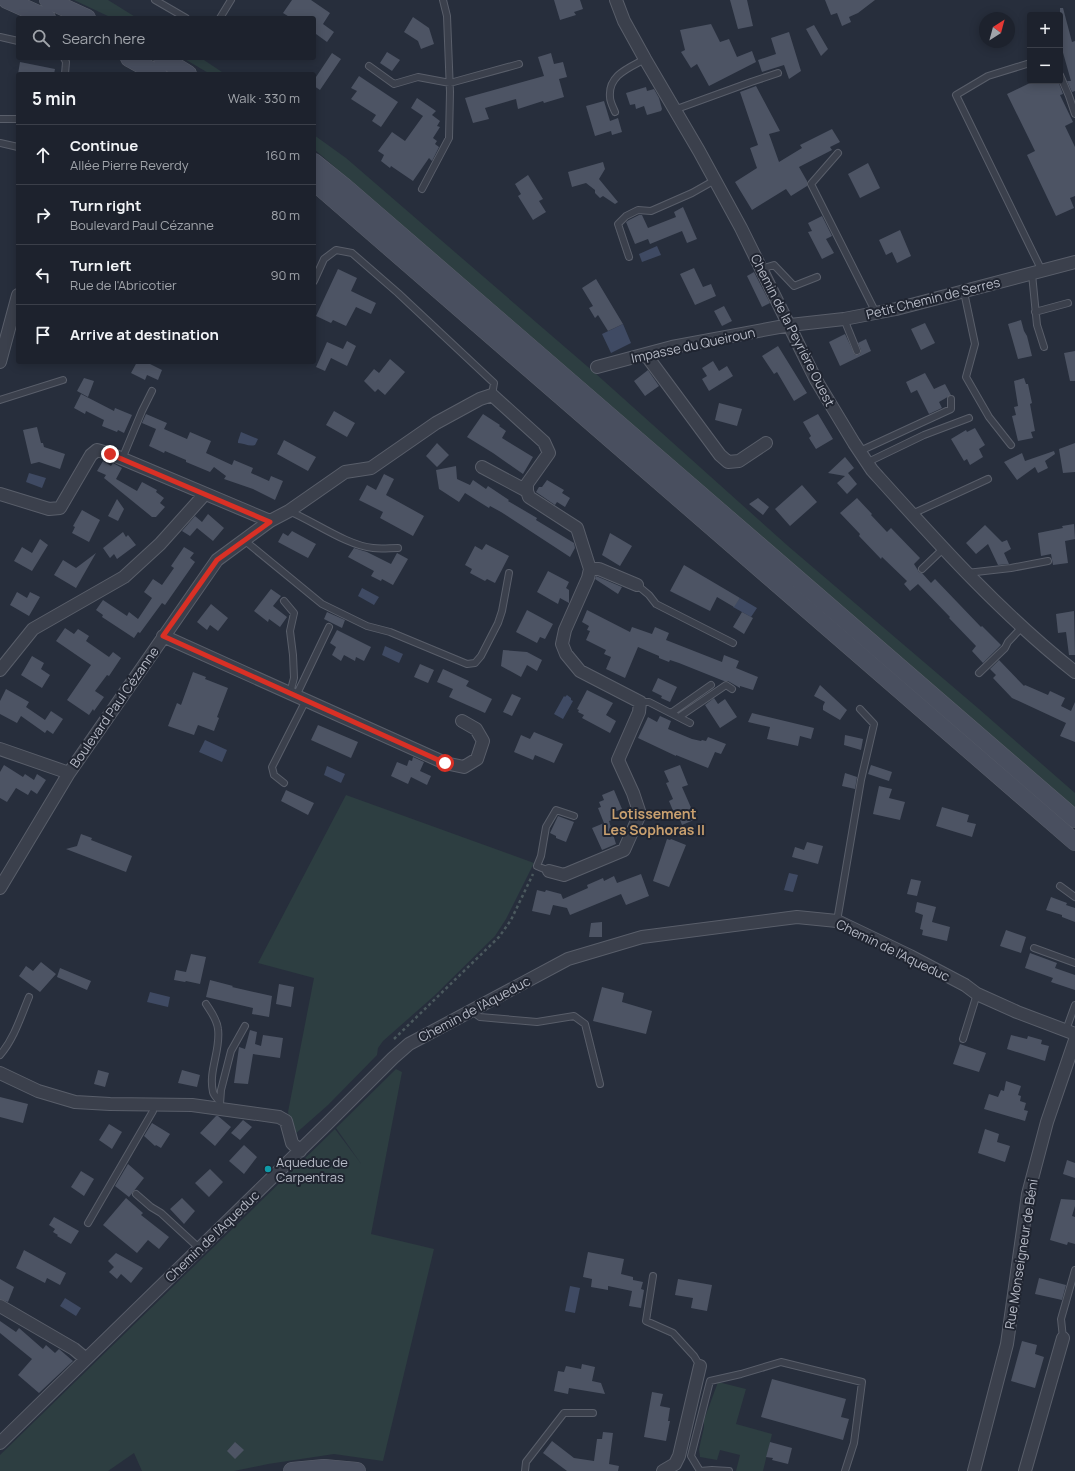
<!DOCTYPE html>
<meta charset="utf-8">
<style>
body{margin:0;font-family:Manrope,sans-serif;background:#2a2f39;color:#f1f3f6}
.controls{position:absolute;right:12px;top:12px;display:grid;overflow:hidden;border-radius:4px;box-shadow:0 2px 10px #0003}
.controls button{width:36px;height:36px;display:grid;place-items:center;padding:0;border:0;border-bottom:1px solid #3b3f49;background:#1d222d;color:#f1f3f6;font:20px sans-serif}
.compass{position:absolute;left:979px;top:12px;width:36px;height:36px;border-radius:50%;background:#1d222d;box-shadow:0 2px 10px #0003;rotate:36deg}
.stop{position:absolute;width:12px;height:12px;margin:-9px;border:3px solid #d93025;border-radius:50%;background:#fff}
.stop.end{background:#d93025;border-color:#fff;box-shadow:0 1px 4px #0008}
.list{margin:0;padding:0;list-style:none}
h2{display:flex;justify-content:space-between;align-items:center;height:52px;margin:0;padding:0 16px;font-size:17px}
h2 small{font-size:13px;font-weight:400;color:#a0a4aa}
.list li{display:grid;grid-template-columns:26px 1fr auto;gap:12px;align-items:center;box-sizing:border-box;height:60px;padding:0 16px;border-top:1px solid #3b3f49}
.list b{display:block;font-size:15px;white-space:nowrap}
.list p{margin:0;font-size:13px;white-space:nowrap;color:#a0a4aa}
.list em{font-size:13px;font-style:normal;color:#a0a4aa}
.icon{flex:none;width:22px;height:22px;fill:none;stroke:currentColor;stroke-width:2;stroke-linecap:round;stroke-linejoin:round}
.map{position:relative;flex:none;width:1075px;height:1471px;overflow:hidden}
.search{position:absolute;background:#1d222d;box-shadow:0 2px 10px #0003;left:16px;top:16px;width:300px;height:44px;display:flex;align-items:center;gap:10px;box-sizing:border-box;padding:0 14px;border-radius:4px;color:#a0a4aa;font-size:15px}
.panel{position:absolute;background:#1d222d;box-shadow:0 2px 10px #0003;left:16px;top:72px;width:300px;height:292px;border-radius:4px}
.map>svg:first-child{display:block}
.green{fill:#2d3e41}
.water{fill:#3f4a63}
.building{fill:#4d5464}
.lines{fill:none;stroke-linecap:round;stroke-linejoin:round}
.lane-casing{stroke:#595e6a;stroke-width:8}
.street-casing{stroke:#595e6a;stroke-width:14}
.secondary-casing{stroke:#595e6a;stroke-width:18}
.path{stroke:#4b595e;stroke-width:2.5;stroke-dasharray:3 3;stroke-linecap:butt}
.lane{stroke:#3b404c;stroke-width:6}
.street{stroke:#3b404c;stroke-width:12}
.secondary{stroke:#494f5f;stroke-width:17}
.route{stroke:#d93025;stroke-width:5}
.culture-dot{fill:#0f9aa8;stroke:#202531;stroke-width:1.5}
.labels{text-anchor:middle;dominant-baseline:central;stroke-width:4;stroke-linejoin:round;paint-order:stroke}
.street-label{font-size:13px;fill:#b7bbc7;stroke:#202531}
.poi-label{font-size:13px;fill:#b7bbc7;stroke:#202531;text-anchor:start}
.neighbourhood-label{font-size:14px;font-weight:bold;fill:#c9a06f;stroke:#202531}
</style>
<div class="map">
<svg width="1075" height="1471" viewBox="0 0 1075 1471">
<rect width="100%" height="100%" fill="#272e3c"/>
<path class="green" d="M74 0H108L137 18H112Z
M183 58H201L225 74H210Z
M314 135 346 158 595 373 788 546 979 709 1075 793V809L314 149Z
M346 795 534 863 506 919 495 936 434 996 383 1041 378 1048 377 1055 328 1105 294 1135 288 1112 314 978 258 963Z
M396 1069 402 1072 371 1234 434 1249 383 1461 334 1454 268 1464 234 1471H142L134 1453 108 1471H0V1455L335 1129 362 1165 336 1128Z
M718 1382 746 1389 736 1424 772 1434 763 1471H736L740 1455 720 1450 717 1460 700 1457 699 1449 704 1427V1420Z"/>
<path class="water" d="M657 246 661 255 642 262 639 254Z
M623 324 631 343 611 353 602 334Z
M241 432 258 439 255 445C249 447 244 443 238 443V441Z
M29 473 46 478 42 488 26 482Z
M362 588 379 597 374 605 358 596Z
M740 598 757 608 751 617 733 607Z
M385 646 403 654 399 663 382 655Z
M567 695 571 698V700L573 701 563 719 554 714 564 696 565 697Z
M205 740 227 750 222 762 199 752Z
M327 766 345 774 341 783 324 775Z
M789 873 798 875 793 892 784 890Z
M150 992 170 997 168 1007 147 1002Z
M570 1286 580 1288 575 1313 565 1311Z
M65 1298 81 1308 76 1316 60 1306Z"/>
<path class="building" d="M292 0H311L330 13 323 24 334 32 327 42 316 34 314 37V18H291L283 13Z
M554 0H580L583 9 574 12 576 15 560 20Z
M730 0H747L753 26 738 29Z
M825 0H875L858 13 849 17 851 22 842 26 837 13 831 15Z
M1060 8H1063L1072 42 1075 41V91L1072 92 1067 81H1071L1060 42Z
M413 17 429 28 434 44 421 49 418 41 404 32Z
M711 24 720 42 729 39 737 57 752 51 756 62 709 86 697 64 691 68 681 52 685 50 680 30Z
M814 25 828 49 821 56 806 29Z
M789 32 801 71 789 79 784 65 762 72 758 60 776 54 771 38Z
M387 52 400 60 392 71 380 63Z
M332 53 341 59 320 90 314 86V80Z
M551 53 554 64 563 62 567 77 559 79 564 97 544 103 543 101 518 109 516 99 485 108 489 119 473 123 465 98 544 76 538 57Z
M20 62 55 69 54 74H18Z
M359 76 398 102 381 127 372 121 376 115 351 99 357 91 351 88Z
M1034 81H1058L1063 94 1060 95 1073 122 1065 126 1075 147V196L1070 198 1074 208 1056 216 1027 155 1035 151 1007 94Z
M756 86 780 131 769 134 779 162 802 148 800 145 832 129 840 142 830 147 832 150 799 167 807 181V186L791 196 786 189 752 210 735 182 757 168 750 148 758 145 740 92Z
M646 87 647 91 654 89 659 98 662 109 661 111 647 115 644 106 636 109 635 104 630 105 626 93Z
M417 98 436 111 432 115 440 121 437 126 440 127 433 138 437 141 435 144 439 147 432 161 429 158 413 181 391 166 390 168 381 161 384 155 378 151 392 132 405 141 423 116 411 108Z
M604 101 610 121 618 118 622 132 612 135 611 131 595 136 586 106Z
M603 162 605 169 599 179 618 202 615 204 603 196 600 198 595 193V190L586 183 572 187 568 172Z
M868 163 880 188 860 198 848 174Z
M528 175 543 199 539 201 546 212 533 220 518 196 521 194 515 184Z
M683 207 697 239 687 243 682 231 650 244 648 239 635 244 626 222 629 220 639 215H642L648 228 676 217 674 212Z
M822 216 832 236 826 239 834 253 822 259 808 232 812 231 808 223Z
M900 230 911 256 897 263 892 252 886 255 879 240Z
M694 268 703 287 711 284 716 296 695 305 680 274Z
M338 269 357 278 351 291 376 303 371 314 356 307 346 326 333 320 331 323 316 316Z
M754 272 770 303 762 307 747 276Z
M596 279 623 324 608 331 598 315 595 318 589 308 593 306 582 288Z
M724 306 732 321 722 326 714 311Z
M1021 320 1024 331 1027 336 1032 356 1018 359 1008 324Z
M925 323 935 343 921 350 911 329Z
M845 334 855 355H858L861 353V350L858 343 866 339 871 351 840 366 829 342Z
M347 341 356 346 347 366 331 358 325 371 316 367 327 342 343 349Z
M778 346 807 393 794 401 777 372 774 374 762 356Z
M1075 351V381H1070L1064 353Z
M390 359 405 372 385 395 378 389 375 392 364 381 374 369 379 373Z
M713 361 719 371 727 366 733 376 709 391 702 379 707 376 702 368Z
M137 362H146L162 370 158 380 147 375 145 380 131 373Z
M648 370 659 386 645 396 634 381Z
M925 373 934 389 945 384 951 395 939 402 942 408 929 414 917 390 911 393 906 382Z
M84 378 94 381 88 397 77 391Z
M1024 378 1026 384H1028L1032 403 1030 404 1035 431 1031 432 1033 438 1018 441 1012 416 1016 415 1014 407 1018 406 1014 381Z
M81 394 114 411 115 408 132 415 124 433 118 430 117 432 102 426 104 420 86 411 85 414 74 408Z
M719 403 742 409 737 426 715 420Z
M334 411 355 423 347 437 326 425Z
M146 414 167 423 164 429 187 439 190 432 211 441 206 453 232 465 234 460 253 468 251 473 269 481 271 476 283 481 275 500 253 489 224 479 226 476 214 467 210 472 186 462V460L165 451 164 453 149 446 156 429 142 423Z
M483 414 500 425 499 426 506 431 502 438 533 457 523 474 493 453 467 437Z
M818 414 833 439 816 449 809 438 811 436 803 422Z
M37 427 41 443H43L44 447 65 454 60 469 39 462 31 464 23 430Z
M975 428 985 445 979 449 983 457 970 465 967 459 964 461 951 439 966 430 967 432Z
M284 440 316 457 308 471 277 454Z
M437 443 449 455 437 467 426 456Z
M1075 443V472L1063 473 1059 449Z
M1054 451 1055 454 1045 461 1048 468 1038 473 1035 467 1017 480 1004 462 1022 453 1025 461Z
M845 457 854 468 848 473 857 484 847 494 837 483 845 476 828 473Z
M103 461 111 466 113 463 122 468 116 479 137 491 142 482 157 490 156 492 164 498 160 503 165 507 156 517H152L104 478 106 475 97 471Z
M456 466 457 479 470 485 473 480 486 489 488 486 509 500 508 501 537 518 536 520 574 543 575 548 570 557 501 512 490 506 489 508 465 493 459 502 439 489 436 470Z
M384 474 394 479 386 495 424 516 413 536 380 518 383 512 359 500 367 485 376 490Z
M547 480 564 490 562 493 570 498 565 507 557 502 555 505 536 492 539 487H542Z
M802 485 817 502 790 526 775 509Z
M758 498 769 507 763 515 749 504Z
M857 498 872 514 871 515 887 532 891 528 920 558 914 564 919 572 922 573 931 583 935 579 981 627 982 626 1001 645 983 663 972 651 976 646 949 618 950 617 918 584 910 591 904 584 907 581 882 557 881 559 859 536 860 534 840 513Z
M117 499 124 509 118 521 108 516Z
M82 510 100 520 89 542 72 533 75 527 73 526Z
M208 514 224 528 213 541 197 528 190 536 182 531 195 516 202 522Z
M1074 524 1075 539 1065 541 1068 563 1053 565 1051 554 1041 556 1038 533 1063 528 1062 526Z
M985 525 1002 542 1007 540 1011 549 1004 553 1009 564 998 565 988 544 976 554 966 543Z
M292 531 316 544 308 558 278 542 283 533 288 536Z
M123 532 126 537 128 535 136 545 117 559 114 554 110 558 103 548Z
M610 533 632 546 620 566 602 555Z
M40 539 48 545 32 571 14 561 22 547 32 553Z
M486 544 509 556 495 583 487 579 485 581 470 573 472 569 465 565 475 546 482 550Z
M184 547 194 553 190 558 195 562 165 605 162 603 140 633 138 632 134 638 102 617 103 615 96 610 103 600 127 616 129 612 138 619 152 598 144 592 153 579 162 585 174 568 171 566Z
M354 548 367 552 391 564 397 553 408 559 393 585 382 579 381 581 371 576 374 571 348 557Z
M96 553 76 588 54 575 63 560 76 568Z
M684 565 740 598 734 607 717 597 710 611 670 591Z
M548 571 569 582 566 588 569 590V603L560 598 558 604 537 592Z
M596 576 622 587 618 594 595 579Z
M271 589 281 596 273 606 287 617 280 627 269 619 268 622 254 611Z
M17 592 27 598 30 592 40 597 29 616 10 605Z
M211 604 228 618 218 631 210 625 207 630 197 622Z
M527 610 553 624 545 639 540 637 537 643 516 632Z
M587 610 630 632 632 627 652 634 655 627 669 633 666 640 722 662 724 655 739 661 736 668 758 677 753 690 740 686V688L728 681H724L679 663 670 660 669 662 659 658V656L638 647 625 678 606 669 611 657 604 654 606 650 586 640 590 631 587 630 589 626 582 622Z
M1074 611 1075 655H1069L1066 632 1058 633 1056 614Z
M327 612 345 620 342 628 324 619Z
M742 612 753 618 744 634 733 627Z
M65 628 74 634 78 629 89 636 86 641 109 657 113 652 121 658 109 676 107 675 95 691 104 697 94 711 93 709 89 715 67 700 91 665 56 641Z
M337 630 371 647 364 661 356 657 355 661 344 655 341 661 332 655 336 647 330 643Z
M503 650 527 652 542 660 537 671 527 665 521 677 501 666Z
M32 656 44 663 41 669 50 675 42 688 21 675Z
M999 660 1024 686 1025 685 1048 695 1050 691 1065 698 1061 706 1071 711 1075 702V742L1060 736 1066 723 1012 698 993 678 996 675 990 669Z
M420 664 434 670 428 683 414 677Z
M443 669 469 681 466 686 492 699 485 713 449 697 453 689 437 682Z
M193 672 206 677 205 679 228 688 217 717 219 718 214 731 198 725 194 735 168 726 177 703 181 705Z
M658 678 677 687 670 702 661 698 662 696 652 691Z
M820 685 847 710 840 720 823 710V706L825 702 814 696Z
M6 689 29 702 26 707 45 720 51 711 63 719 53 734 47 730 45 733 21 716 17 723 0 714V701Z
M587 690 613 703 606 715 616 721 610 733 582 718 584 715 578 712 579 710 577 709Z
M512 694 521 698 512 716 503 712Z
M714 698 718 704 725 699 737 717 720 728 705 705Z
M752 713 814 728 811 739 800 736 798 746 767 739 770 727 748 722Z
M660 716 671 721 668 729 692 739 701 741 702 740 706 741 708 737 726 744 721 754 715 752 708 768 676 755V756L638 738 648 717 657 722Z
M318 725 358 742 351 758 311 740Z
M534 732 563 744 554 763 535 755 533 760 514 752 521 735 530 739Z
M845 735 863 739 861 750 844 745Z
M413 757 424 762 420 771 431 776 427 785 411 777 408 784 391 776 397 762 407 766 409 760 412 761Z
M4 765 23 777 25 774 34 780 37 774 46 780 37 794 31 790 28 795 16 788 7 802 0 798V772Z
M680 765 688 785 682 787 696 819 682 825 679 817 676 818 669 801 673 799 666 783 669 782 664 771Z
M871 765 892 772 889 781 868 774Z
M845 773 857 777 855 789 842 786Z
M879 786 892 789 889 798 905 802 900 820 873 814Z
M286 790 314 803 308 815 281 801Z
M614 790 622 809 614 812 617 818 604 823 598 808 601 807 599 802 604 800 602 795Z
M942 807 969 815 967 822 976 824 972 837 936 826Z
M558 816 574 822 566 842 556 838V836L550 833Z
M609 821 616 844 602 850 592 828Z
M81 834 92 838 91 840 132 856 126 872 66 849 77 846Z
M667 839 670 840 671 839 686 845 669 887 653 881Z
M807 842 823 846 818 864 792 857 795 847 804 850Z
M641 874 649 896 626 905 621 894 570 915 567 908 553 905 550 915 532 911 537 890 545 892 546 890 561 894 563 899 588 888 587 885 603 878 604 881 614 876 617 883Z
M911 879 921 881 917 896 907 894Z
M1051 897 1067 903 1066 905 1075 908V922L1062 917V915L1046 910Z
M917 902 936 907 932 922 950 927 947 941 922 935 923 930 920 929 923 915 915 912Z
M602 922V937H589L591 923Z
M1006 930 1026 937 1021 953 1000 946Z
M1030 953 1057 963 1055 968 1075 975V990L1051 982 1053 978 1025 968Z
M191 954 206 957 200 984 186 981 185 982 174 980 176 970 186 972Z
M41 962 56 974 40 992 19 976 26 966 33 971Z
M60 968 91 981 87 990 57 977Z
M210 980 233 986 232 987 272 996 269 1017 252 1014 253 1008 206 997Z
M279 984 294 987 291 1007 276 1004Z
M602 987 624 993 622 1002 652 1011 646 1034 593 1021Z
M250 1030 257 1032 255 1044 261 1046 263 1035 283 1038 280 1058 253 1054 248 1084 234 1083 239 1047 245 1049Z
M1011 1035 1027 1039 1028 1036 1042 1040 1041 1044 1049 1046 1045 1061 1007 1049Z
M960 1044 986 1053 979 1072 953 1064Z
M98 1070 109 1073 105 1087 94 1084Z
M182 1070 200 1075 197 1087 178 1083Z
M1006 1081 1021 1086 1018 1095 1021 1096 1020 1101 1026 1103 1024 1110 1028 1111 1025 1121 984 1109 989 1094 998 1097 1001 1090 1004 1091Z
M0 1097 28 1104 23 1123 0 1117Z
M216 1116H218L231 1127 215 1146 200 1133Z
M243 1120 252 1127 240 1140 231 1133Z
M152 1123 170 1134 161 1148 156 1145 155 1146 144 1136Z
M109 1124 122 1132 112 1149 99 1140Z
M985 1129 999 1134 997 1142 1010 1146 1005 1162 978 1153Z
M244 1145 257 1157 244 1174 229 1161Z
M1067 1160 1075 1163V1178L1063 1174Z
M128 1164 144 1178 129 1197 115 1186Z
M210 1169 223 1182 209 1197 195 1183Z
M81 1171 94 1179 84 1196 71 1187Z
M126 1198 143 1213 141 1215 169 1237 159 1249 148 1240 137 1253 103 1225Z
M182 1198 195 1211 184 1224 170 1209Z
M1061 1199 1075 1200V1206L1072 1216 1075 1217V1244L1068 1242 1067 1245 1050 1240Z
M54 1217 79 1231 71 1244 57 1236 58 1235 53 1232 55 1229 49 1225Z
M24 1250 66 1273 60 1285 47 1278 45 1283 16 1268Z
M588 1252 624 1259 621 1274 633 1277V1280L643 1282 641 1289 644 1290 641 1308 629 1306 632 1291 608 1286V1290L591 1287 592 1279 583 1277Z
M116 1253 143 1268 131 1283 121 1274 117 1279 109 1272 114 1267 108 1261Z
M1039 1278 1066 1285 1062 1300 1035 1294Z
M0 1279 14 1287 8 1302 0 1299Z
M678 1279 712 1285 707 1311 691 1308 693 1298 675 1295Z
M0 1321 16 1332 19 1328 43 1349 46 1345 55 1353 59 1349 73 1361 39 1393 18 1375 32 1359 0 1333Z
M1022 1341 1037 1345 1035 1354 1044 1357 1035 1388 1011 1381Z
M582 1364 595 1367 592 1381 601 1383 605 1394 569 1388 568 1394 554 1391 558 1371 564 1372 566 1366 581 1369Z
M772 1379 846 1399 841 1417 849 1419 843 1440 761 1417Z
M652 1392 663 1394 660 1406 670 1408 668 1421H670L666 1441 644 1437Z
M603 1432 613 1433 609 1464 619 1466 618 1471H567L543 1453 552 1441 574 1458 594 1461 597 1439H602Z
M235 1442 244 1450 235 1459 227 1451Z
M770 1442 792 1448 788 1464 772 1460 773 1458 766 1457Z"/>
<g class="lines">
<defs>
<path id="lane" d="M155 0 186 18
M220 18 231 0
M0 37 18 41
M64 58 66 62 65 74
M1030 63 988 76 956 95 1042 271
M369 66 394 84 418 77 450 83 519 64
M1060 75 1069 96 1075 114
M674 110 751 82 778 73
M615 112C613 107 610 102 610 97 608 75 629 68 645 59
M0 119H18
M0 143 18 147
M838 153 811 184 876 313
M422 189 449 138 450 92 447 16 443 0
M629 257 618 224 626 216 638 210 651 211 692 193 715 180
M761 269 774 265 794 286 817 277
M1032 274 1037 325 1044 347
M314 281 324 259 336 250 352 253 398 293 494 383 492 395
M964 292 975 344 966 377 989 417 1011 445
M1035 312 1068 303
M844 319 857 351
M0 400 63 380
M860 451 951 409V399
M122 459 142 411 152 391
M868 462 924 435 969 418
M289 511C313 521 348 546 373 548 381 549 390 548 398 548
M912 514 988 479
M244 540 322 604 367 626 390 632 467 664 475 663 481 656 498 623 502 611 509 573
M922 569 944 548
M967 573 1011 568 1048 561
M637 585 649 595 656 604 733 643
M284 601 294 613 290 631 293 655 294 678 290 693
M979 673 1005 648 1008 642 1022 627
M296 696 329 627
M640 702H649L690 723
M671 713 711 685
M679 717 726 685 732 689
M284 783 274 775 272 767 306 700
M549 871 537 866 541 856 546 827 556 810 574 816
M1060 886 1075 897
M837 921 861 780 874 724 860 709
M1034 948 1075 963
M206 1004C211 1012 217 1019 218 1029 221 1050 208 1071 213 1092 214 1096 218 1099 220 1102
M472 1011 480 1017 537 1022 574 1016 585 1024 600 1084
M1066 1030 1075 1005
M963 1039 977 994
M0 1055C14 1039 21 1016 29 997
M220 1104 221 1090 231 1051 245 1026
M136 1194 151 1207 161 1213 199 1248
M88 1223 153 1111V1105
M653 1276 646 1321 673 1333 694 1356 700 1366
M1063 1338 1061 1319 1075 1270
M525 1471 526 1462 564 1413H593
M700 1471 691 1456 710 1381 741 1374 781 1362 862 1382 854 1443 845 1471
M700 1471 712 1470 729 1471"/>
<path id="street" d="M616 0 624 21 645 59 699 151 741 228 816 380 854 443 872 470C936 541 1000 613 1075 672
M646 355 720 455 728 462 739 461 766 443
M0 362 18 295
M597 367 672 347 790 325 844 319 896 309 1075 262
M482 467 527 491
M0 494 49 509 60 508 91 455 97 450 111 454 270 521
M590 569H599L637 585
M163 636 445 763 464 767 477 759 483 741 476 729 462 721
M0 670 33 629 124 577 160 544 204 495
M0 749 69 773
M0 888 69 773 217 560 270 521 289 511 345 472 371 468 436 423 480 399 492 395 544 442 549 453 527 484V491L529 497 577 528 590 569 588 578 565 630 562 644 566 654 580 671 640 702 639 712 618 760 633 793 640 814 624 850 564 875 549 871
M0 1073 38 1091 75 1102 110 1104 192 1105 279 1117 286 1121 292 1143 300 1151
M0 1306 74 1349 86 1359
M0 1443 327 1124 393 1058 409 1044 568 959 642 937 797 917 837 921 910 956 965 985 977 994 1017 1012 1075 1034
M663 1471 675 1464 679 1456 700 1366
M974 1471 1007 1344 1028 1194 1047 1122 1075 1040
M1025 1471 1063 1338"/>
<path id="secondary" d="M7 0 47 18
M48 0 87 18
M129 58 158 74
M162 58 188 74
M314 162 345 187 1075 819
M314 182 1075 842
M292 1471 324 1468 357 1471"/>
</defs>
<use href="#lane" class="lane-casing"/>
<use href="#street" class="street-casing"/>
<use href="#secondary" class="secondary-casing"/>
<path class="path" d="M394 1039 499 937 511 920 533 874"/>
<use href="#lane" class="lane"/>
<use href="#street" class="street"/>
<use href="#secondary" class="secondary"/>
</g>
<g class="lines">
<path class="route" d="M110 454 270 522 217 560 163 636 445 763"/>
</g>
<circle class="culture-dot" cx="268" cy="1169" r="4"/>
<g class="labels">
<g class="street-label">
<text transform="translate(933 298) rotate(-14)">Petit Chemin de Serres</text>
<text transform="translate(793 330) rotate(63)">Chemin de la Peyrière Ouest</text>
<text transform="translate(693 345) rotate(-12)">Impasse du Queiroun</text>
<text transform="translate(114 707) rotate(-55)">Boulevard Paul Cézanne</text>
<text transform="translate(893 950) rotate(26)">Chemin de l'Aqueduc</text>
<text transform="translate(474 1009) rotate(-28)">Chemin de l'Aqueduc</text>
<text transform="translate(212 1236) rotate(-44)">Chemin de l'Aqueduc</text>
<text transform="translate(1021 1254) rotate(-81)">Rue Monseigneur de Béni</text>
</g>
<g class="poi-label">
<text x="276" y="1162">Aqueduc de<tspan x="276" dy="15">Carpentras</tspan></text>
</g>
<g class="neighbourhood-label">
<text x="654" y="813">Lotissement<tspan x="654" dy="16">Les Sophoras II</tspan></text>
</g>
</g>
</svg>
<div class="controls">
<button>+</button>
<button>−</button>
</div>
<svg class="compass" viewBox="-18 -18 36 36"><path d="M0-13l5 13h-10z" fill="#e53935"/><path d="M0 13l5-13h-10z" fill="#a0a4aa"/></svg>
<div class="stop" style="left:445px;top:763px"></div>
<div class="stop end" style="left:110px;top:454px"></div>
<div class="search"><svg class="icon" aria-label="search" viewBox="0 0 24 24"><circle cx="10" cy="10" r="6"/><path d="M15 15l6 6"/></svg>Search here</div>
<section class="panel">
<h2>5 min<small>Walk · 330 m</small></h2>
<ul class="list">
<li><svg class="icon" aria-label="ahead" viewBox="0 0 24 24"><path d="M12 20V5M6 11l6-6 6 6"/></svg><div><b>Continue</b><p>Allée Pierre Reverdy</p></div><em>160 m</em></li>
<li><svg class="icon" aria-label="right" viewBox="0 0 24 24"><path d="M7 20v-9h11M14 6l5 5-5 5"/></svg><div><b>Turn right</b><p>Boulevard Paul Cézanne</p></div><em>80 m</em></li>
<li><svg class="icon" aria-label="left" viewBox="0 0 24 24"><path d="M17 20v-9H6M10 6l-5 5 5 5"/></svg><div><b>Turn left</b><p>Rue de l'Abricotier</p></div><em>90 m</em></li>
<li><svg class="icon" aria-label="arrive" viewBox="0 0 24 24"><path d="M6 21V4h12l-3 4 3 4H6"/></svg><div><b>Arrive at destination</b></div></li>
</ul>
</section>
</div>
